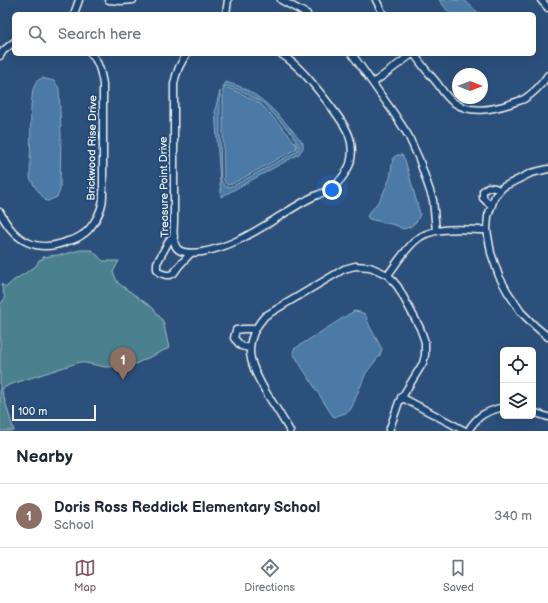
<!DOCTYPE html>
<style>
body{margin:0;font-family:"Balsamiq Sans",sans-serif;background:#f6f6f7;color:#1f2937}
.controls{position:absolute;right:12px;bottom:12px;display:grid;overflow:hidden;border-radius:6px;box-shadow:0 4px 16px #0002}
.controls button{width:36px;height:36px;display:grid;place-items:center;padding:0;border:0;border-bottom:1px solid #e0e1e3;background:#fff;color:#1f2937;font:20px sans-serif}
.compass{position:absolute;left:452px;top:68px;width:36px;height:36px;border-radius:50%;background:#fff;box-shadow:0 4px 16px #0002;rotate:90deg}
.scale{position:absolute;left:12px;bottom:10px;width:84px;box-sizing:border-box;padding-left:4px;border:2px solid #f4f1e8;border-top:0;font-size:11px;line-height:14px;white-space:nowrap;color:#f4f1e8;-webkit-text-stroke:3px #1f4a7a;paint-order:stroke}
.you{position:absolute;left:332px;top:190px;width:14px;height:14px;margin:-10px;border:3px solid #fff;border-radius:50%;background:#1a73e8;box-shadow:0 0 0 6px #1a73e833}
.badge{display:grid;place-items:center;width:26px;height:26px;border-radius:50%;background:#845c67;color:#fff;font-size:13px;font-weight:700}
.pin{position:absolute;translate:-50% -33px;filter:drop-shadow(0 1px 2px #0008)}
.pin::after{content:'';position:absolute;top:21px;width:14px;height:12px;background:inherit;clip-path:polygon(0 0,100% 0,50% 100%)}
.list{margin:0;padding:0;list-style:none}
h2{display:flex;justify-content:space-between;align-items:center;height:52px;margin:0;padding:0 16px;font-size:17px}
h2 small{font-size:13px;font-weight:400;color:#747a83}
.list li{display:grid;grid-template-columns:26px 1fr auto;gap:12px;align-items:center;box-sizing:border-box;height:64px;padding:0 16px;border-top:1px solid #e0e1e3}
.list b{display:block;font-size:15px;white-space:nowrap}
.list p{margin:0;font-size:13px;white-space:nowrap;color:#747a83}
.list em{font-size:13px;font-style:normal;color:#747a83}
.icon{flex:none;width:22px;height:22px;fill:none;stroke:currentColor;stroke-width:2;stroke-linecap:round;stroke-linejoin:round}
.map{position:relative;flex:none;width:548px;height:431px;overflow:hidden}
.search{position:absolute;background:#fff;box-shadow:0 4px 16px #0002;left:12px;right:12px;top:12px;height:44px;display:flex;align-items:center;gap:10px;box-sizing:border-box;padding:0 14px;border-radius:6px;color:#747a83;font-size:15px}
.sheet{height:116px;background:#fff}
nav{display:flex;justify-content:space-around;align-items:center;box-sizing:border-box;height:56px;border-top:1px solid #e0e1e3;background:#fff;font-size:11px;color:#747a83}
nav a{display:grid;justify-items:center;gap:2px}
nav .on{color:#845c67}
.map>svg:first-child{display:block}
.green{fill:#4c818f;stroke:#a0b9bc}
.water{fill:#4b7aa7;stroke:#8faac1}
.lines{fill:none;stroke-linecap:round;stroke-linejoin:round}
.minor-casing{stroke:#f4f1e8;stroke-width:9}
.minor{stroke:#1f4a7a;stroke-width:6}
.labels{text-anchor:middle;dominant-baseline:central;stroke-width:4;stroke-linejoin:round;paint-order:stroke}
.street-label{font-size:11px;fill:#f4f1e8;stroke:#1f4a7a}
</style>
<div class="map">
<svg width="548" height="431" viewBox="0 0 548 431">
<rect width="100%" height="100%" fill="#2c507c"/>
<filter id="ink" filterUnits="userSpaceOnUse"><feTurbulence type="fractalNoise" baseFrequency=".025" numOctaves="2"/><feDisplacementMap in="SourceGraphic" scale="8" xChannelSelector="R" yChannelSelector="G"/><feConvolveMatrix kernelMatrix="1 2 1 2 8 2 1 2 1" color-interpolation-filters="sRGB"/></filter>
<g filter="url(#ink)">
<path class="green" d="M80 250H92L103 261H119L113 272 118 283 153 308 163 321 169 348 131 366 106 367 80 362 9 385 2 389V391L14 431H0V305L5 298 1 284 6 287 13 281 36 266 39 260 43 259V257L65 254Z"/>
<path class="water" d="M439 0H464L480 14H450Z
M42 78 54 81 59 88 61 134 60 190 57 197 48 201H46L35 187 30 178 31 106 33 89 37 81Z
M226 82C232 84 239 86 244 88 268 101 286 123 303 143V148L299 154 221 197 215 110 220 91V134L221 181 226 187 233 186 297 151 299 147 292 134 263 103 242 91 228 86 223 87Z
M228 88 241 93 261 104 290 136 297 146 296 149 232 184 227 185 224 181 223 134V89Z
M397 155H402L405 160 420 214 417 221 410 227 403 229 395 225 369 219 367 216 381 198 390 178 393 158Z
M354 311 360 312 365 314 370 327 382 349 380 355 366 373 351 409 348 412 334 417 332 415 293 353 294 349Z"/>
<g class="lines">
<defs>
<path id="minor" d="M109 0 122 1 133 0
M281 0 307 14
M376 0 383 14
M541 0 548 8
M74 14 79 0
M226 14 228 0
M187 54C180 63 176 73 174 84V221C174 229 171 245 179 250 186 254 195 253 202 252 242 245 271 220 305 201 313 196 324 193 332 188 339 183 347 172 350 164 357 138 343 123 329 104 314 85 301 67 281 54
M352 54 393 112 408 135 419 159 433 200 436 231
M414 54C421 64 429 74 437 83 442 90 446 97 453 102 470 114 491 110 510 104 514 102 520 101 524 99 534 93 542 84 548 75
M0 56 3 51 14 42
M373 83 412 54
M548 169 531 173 503 187 495 196 488 216 487 230 491 253 499 276 507 291 521 312 535 326 548 337
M492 205 487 202 483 198V191L488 187 495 188 500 190
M0 212C14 241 37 254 68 241 73 240 78 238 82 235 91 230 100 214 102 204 103 201 103 196 103 192V84C101 73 99 62 91 54
M174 236 170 239 157 263V269L160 273 166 275H170L174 273 179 266 191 253
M388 275C396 264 404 251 415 241 432 225 465 230 487 230
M249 348 241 346 234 338 236 330 243 329H255
M401 397 465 431
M533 412 548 417
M290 431C283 419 275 406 267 394 250 365 240 344 265 316L344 269 355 266 370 267 388 275 398 287 420 328 425 342V355L423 363 399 402 389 431
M468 431C478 415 485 412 503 407"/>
</defs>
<use href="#minor" class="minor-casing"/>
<use href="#minor" class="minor"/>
</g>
</g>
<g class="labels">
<g class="street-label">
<text transform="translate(92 148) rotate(-89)">Brickwood Rise Drive</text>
<text transform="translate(164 187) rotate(-91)">Treasure Point Drive</text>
</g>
</g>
</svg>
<div class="controls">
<button><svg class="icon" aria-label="locate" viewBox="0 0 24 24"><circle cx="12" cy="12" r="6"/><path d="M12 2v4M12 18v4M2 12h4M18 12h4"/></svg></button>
<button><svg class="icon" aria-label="layers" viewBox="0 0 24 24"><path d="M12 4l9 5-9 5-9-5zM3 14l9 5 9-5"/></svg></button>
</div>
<svg class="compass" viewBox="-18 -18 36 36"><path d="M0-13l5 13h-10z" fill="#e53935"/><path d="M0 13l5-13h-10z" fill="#747a83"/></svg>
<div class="scale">100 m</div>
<div class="you"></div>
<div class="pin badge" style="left:123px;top:380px;background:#8d6e63">1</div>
<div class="search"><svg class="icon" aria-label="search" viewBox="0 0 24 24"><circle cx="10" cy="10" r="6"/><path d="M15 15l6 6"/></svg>Search here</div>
</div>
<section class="sheet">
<h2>Nearby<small></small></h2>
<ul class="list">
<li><span class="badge" style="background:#8d6e63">1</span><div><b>Doris Ross Reddick Elementary School</b><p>School</p></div><em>340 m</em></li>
</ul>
</section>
<nav>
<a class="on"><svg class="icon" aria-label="map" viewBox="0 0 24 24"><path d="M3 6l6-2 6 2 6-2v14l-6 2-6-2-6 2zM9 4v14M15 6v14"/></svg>Map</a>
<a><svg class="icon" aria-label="directions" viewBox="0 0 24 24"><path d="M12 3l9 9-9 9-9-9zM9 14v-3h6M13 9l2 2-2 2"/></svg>Directions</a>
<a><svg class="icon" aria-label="saved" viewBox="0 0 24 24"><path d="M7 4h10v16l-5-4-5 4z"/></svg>Saved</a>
</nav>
